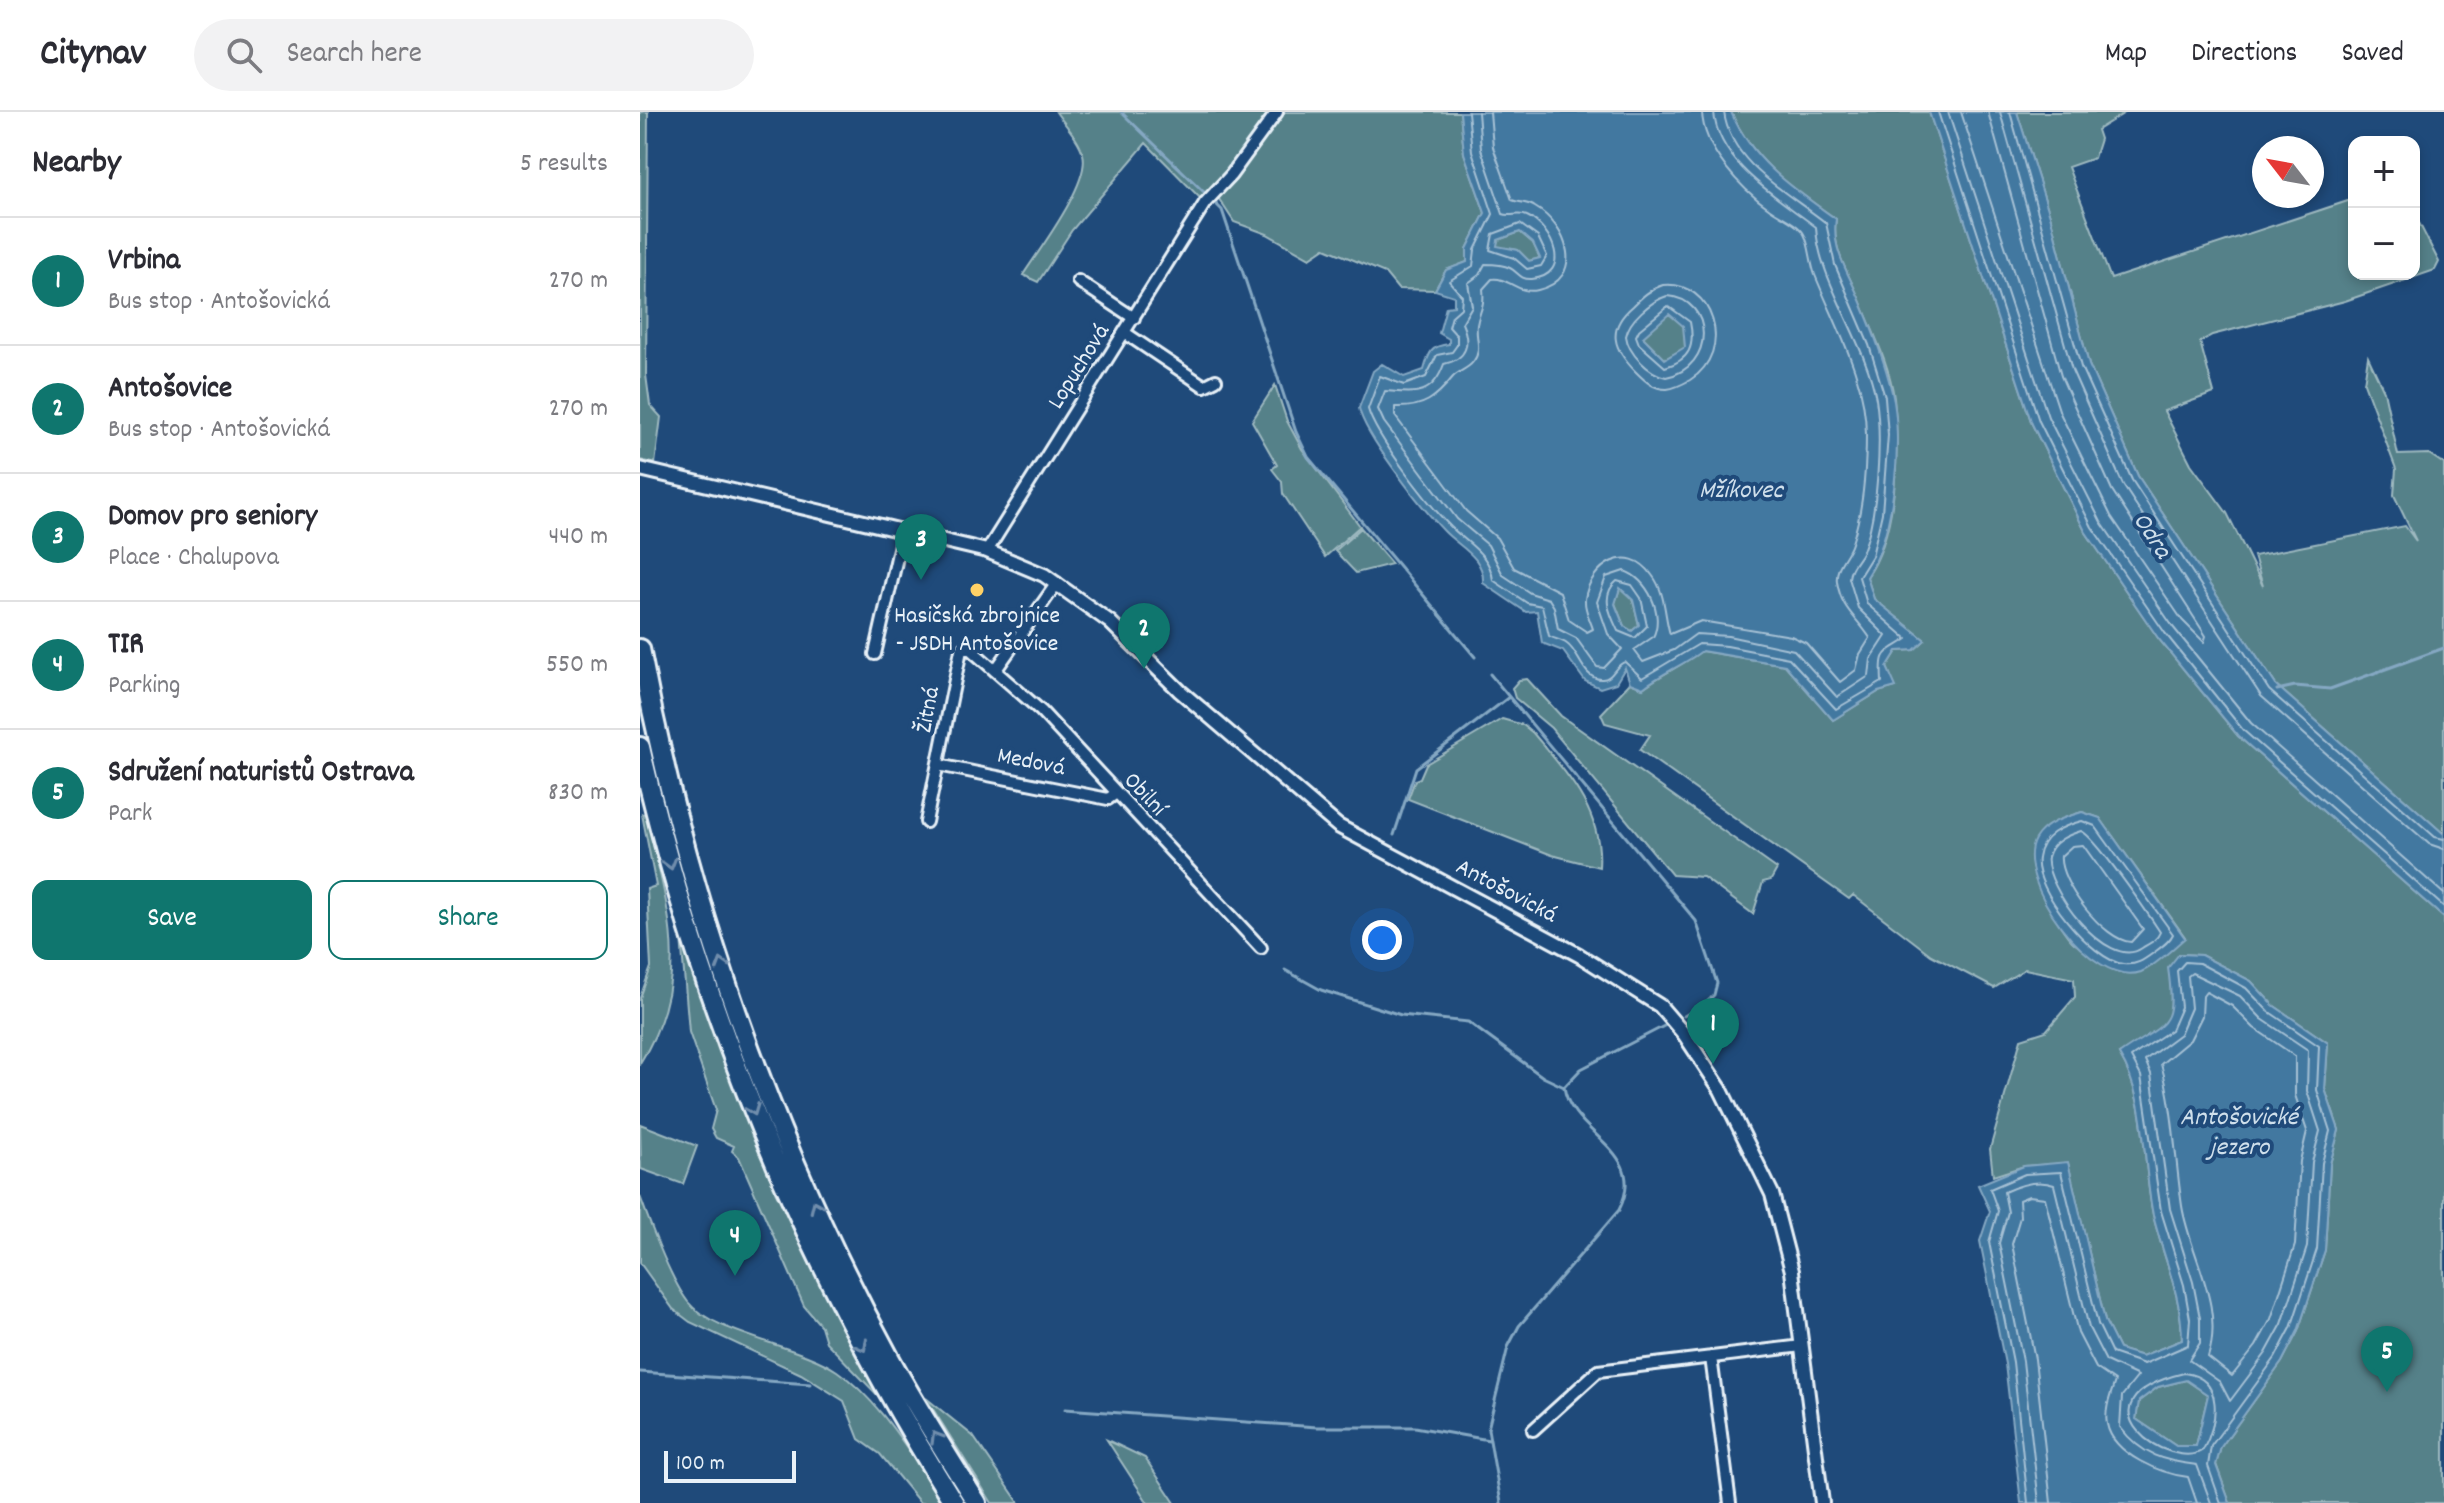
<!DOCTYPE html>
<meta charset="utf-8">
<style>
body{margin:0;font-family:Dekko,sans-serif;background:#f2f2f3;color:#2b2b33}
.controls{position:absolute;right:24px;top:24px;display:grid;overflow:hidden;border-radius:16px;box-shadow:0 4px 12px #0003}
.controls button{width:72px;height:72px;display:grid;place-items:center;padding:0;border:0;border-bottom:2px solid #e1e1e2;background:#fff;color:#2b2b33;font:40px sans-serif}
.compass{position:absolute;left:1612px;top:24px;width:72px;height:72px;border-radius:50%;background:#fff;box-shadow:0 4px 12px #0003;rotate:301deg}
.scale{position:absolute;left:24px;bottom:20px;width:132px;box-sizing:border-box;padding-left:8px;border:4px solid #e8f1f8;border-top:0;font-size:22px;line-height:28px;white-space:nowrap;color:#e8f1f8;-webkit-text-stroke:6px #1f4a7a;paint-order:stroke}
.you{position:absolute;left:742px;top:828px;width:28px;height:28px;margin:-20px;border:6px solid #fff;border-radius:50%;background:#1a73e8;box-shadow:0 0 0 12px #1a73e833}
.badge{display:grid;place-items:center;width:52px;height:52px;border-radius:50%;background:#0f766e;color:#fff;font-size:26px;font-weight:700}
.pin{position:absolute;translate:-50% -66px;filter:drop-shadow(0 2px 4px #0008)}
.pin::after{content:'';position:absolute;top:42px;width:28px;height:24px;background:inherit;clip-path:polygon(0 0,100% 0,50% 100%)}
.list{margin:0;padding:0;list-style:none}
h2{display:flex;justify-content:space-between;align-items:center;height:104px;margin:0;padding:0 32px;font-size:34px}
h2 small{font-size:26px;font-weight:400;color:#7c7c81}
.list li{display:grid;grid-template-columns:52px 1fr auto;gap:24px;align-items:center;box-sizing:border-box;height:128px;padding:0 32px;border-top:2px solid #e1e1e2}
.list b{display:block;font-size:30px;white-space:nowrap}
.list p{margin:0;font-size:26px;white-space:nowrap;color:#7c7c81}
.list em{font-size:26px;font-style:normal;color:#7c7c81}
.actions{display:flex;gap:16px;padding:24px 32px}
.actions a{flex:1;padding:18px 0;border:2px solid #0f766e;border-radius:16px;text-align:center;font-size:28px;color:#0f766e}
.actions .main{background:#0f766e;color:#fff}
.icon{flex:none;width:44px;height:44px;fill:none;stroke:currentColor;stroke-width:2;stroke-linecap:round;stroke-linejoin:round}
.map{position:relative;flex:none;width:1804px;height:1391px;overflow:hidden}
header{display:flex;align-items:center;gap:48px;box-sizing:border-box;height:112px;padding:0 40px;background:#fff;border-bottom:2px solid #e1e1e2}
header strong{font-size:38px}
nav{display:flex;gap:44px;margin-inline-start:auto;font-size:28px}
.search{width:560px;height:72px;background:#f2f2f3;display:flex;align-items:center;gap:20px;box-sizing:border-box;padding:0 28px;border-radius:44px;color:#7c7c81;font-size:30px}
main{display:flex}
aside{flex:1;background:#fff}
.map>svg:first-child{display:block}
.green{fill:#558189;stroke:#9eb9c0;stroke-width:2;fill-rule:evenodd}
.water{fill:#4378a0;stroke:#85a8c3;stroke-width:2;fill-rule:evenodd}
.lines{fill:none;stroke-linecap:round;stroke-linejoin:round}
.shore{stroke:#a6c1d5;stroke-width:2}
.stream{stroke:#85a8c3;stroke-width:3}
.minor-casing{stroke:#e8f1f8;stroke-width:16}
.tertiary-casing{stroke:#e8f1f8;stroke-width:18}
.motorway-casing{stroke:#e8f1f8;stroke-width:24}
.minor{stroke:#1f4a7a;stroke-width:10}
.tertiary{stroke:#1f4a7a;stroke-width:12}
.motorway{stroke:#1f4a7a;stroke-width:18}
.oneway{stroke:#6f8dac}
.poi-dot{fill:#ffd166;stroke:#1f4a7a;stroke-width:3}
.labels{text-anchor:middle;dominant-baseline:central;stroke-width:8;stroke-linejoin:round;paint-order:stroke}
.street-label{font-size:24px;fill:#e8f1f8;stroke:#1f4a7a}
.poi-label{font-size:24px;fill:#e8f1f8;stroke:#1f4a7a}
.water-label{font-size:26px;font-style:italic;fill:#cfdfeb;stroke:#1f4a7a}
</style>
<header>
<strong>Citynav</strong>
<div class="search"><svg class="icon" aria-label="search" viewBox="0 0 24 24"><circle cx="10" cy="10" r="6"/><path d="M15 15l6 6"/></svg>Search here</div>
<nav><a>Map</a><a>Directions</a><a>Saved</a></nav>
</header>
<main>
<aside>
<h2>Nearby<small>5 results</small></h2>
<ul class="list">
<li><span class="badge">1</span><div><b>Vrbina</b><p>Bus stop · Antošovická</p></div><em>270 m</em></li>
<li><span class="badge">2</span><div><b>Antošovice</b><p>Bus stop · Antošovická</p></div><em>270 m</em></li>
<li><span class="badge">3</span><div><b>Domov pro seniory</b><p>Place · Chalupova</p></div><em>440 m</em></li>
<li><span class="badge">4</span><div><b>TIR</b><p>Parking</p></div><em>550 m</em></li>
<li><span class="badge">5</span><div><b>Sdružení naturistů Ostrava</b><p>Park</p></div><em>830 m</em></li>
</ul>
<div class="actions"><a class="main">Save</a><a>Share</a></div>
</aside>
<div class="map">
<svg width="1804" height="1391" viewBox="0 0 1804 1391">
<rect width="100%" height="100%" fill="#1f4a7a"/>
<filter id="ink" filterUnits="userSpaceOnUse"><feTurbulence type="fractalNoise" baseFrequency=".0125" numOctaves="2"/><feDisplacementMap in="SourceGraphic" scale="16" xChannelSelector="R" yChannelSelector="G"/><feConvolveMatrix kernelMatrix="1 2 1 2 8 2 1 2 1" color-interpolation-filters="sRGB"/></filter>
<g filter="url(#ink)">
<path class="green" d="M0 0H8L6 263 10 293 21 305 15 352 0 348Z
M416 0H820L824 41 845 101 827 137V150L806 158 795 178 758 177 745 161 685 136 670 146 627 122 594 110 577 84 567 93 506 31 432 118 398 170 383 163C399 138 451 70 443 42 439 27 425 13 416 0Z
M1091 0H1289L1392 312 1445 419 1518 526 1598 624 1804 806V1391H1590L1576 1352 1581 1335 1642 1250 1658 1219 1685 1138 1690 1052 1699 1018 1685 977 1688 931 1633 893 1611 869 1561 843 1539 842 1534 894 1524 914 1479 942C1508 989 1502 1050 1513 1103 1523 1146 1542 1183 1542 1228L1502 1244 1479 1237 1465 1209 1428 1051 1384 1054 1353 1064 1350 1037 1381 927 1406 919 1435 885 1434 867 1385 857 1354 876 1291 843 1213 783 1209 787 1000 638 1010 623 965 611 961 602 990 571 1003 576C1023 561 1042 554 1061 539L1145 553 1193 608 1238 580 1255 575 1247 555 1257 539 1274 538 1285 528 1234 487 1227 465C1257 423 1260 337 1254 286 1250 255 1234 222 1222 193 1211 165 1191 139 1196 107 1153 77 1113 50 1091 0ZM1442 700 1460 706 1545 825 1500 860C1483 853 1443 841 1432 829 1422 819 1415 804 1408 792 1379 744 1387 716 1442 700Z
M1377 0H1486L1457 18 1460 27 1454 46 1428 55 1471 167 1714 87V162H1774V101L1799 150 1795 158 1705 189 1572 223 1560 230 1574 281 1524 299 1551 352 1587 401 1623 474 1614 444 1765 414 1776 429 1754 383 1756 357 1724 271 1728 245 1744 279 1758 343 1789 342 1804 352V722L1636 573 1498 364 1449 253 1411 107Z
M880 120 893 131 900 146 889 149 878 138 856 135 858 128Z
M1029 201 1044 214 1045 236 1025 247 1003 225Z
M635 273 647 309 662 337 720 414 685 445 643 382 642 370 632 357 637 353 612 309Z
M721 416 752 452 716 461 695 439Z
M980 476C995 482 995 499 999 513L992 519 984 514 975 491Z
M887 567 921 604 1137 757 1131 768 1123 770 1113 802 1063 765 1032 763 911 616 875 586 872 576 879 568Z
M862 607 883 613 893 621C927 662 963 699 959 755L912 743 768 687 775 668 780 666 786 652Z
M6 701C26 794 55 864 0 951V886L11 855 7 777 16 774 2 702Z
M40 813 109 1011 136 1073 135 1079 250 1296 186 1230 181 1214 164 1194 99 1045 92 1039 94 1034 76 1026 71 1017 76 998 49 920Z
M0 1012 57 1034 43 1072 1 1057Z
M0 1084C10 1112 31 1168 48 1190 73 1222 159 1233 197 1259 242 1290 273 1347 305 1391H280L240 1342 219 1327 204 1289 161 1262 50 1210 33 1197 0 1151Z
M1546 1268 1568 1283 1556 1334H1536L1496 1307 1499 1289 1518 1275Z
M286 1286 333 1324 379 1391H352Z
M467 1328 505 1346 535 1391H508Z"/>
<path class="water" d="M820 0H1091C1113 50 1153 76 1196 107 1191 139 1211 165 1222 193 1234 221 1245 251 1252 280 1264 328 1254 424 1227 465L1234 487 1285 528 1274 538 1257 539 1247 555 1256 575 1238 580 1193 608 1145 553 1062 539C1042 554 1022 561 1003 576L990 571 985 556 976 571 960 576 945 569 923 539 902 531 897 499 886 500 843 471C845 445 819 435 804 419 783 397 724 323 719 296L733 259 742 252 764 265 784 258C789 240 791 234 809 232V227L799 221 806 195 814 194V184L795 178 806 158 827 150V137L845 101 824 41ZM880 120 893 131 900 146 889 149 878 138 857 134 858 128ZM1029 202 1043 214 1045 235 1025 247 1003 225ZM980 476 993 488 999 513 992 519 984 514 975 492Z
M1289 0H1377L1411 107 1449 253 1498 364 1636 573 1804 722V806L1598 624 1518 526 1445 419 1392 312Z
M1442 700 1460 706 1545 826C1533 836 1516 854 1501 860 1452 877 1372 767 1395 727 1404 711 1425 705 1442 700Z
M1539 842 1561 843 1611 869 1633 893 1688 931 1685 977 1699 1018 1690 1052 1685 1138 1658 1219 1642 1250 1581 1335 1576 1353 1590 1391H1381L1365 1252 1340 1129 1350 1099 1338 1073 1384 1054 1428 1050 1465 1209 1479 1237 1502 1244 1542 1228C1542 1184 1523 1145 1513 1103 1502 1050 1508 989 1479 942 1525 909 1537 919 1528 856ZM1546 1268 1568 1283 1556 1334H1536L1496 1307 1499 1289 1518 1275Z"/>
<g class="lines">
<path class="shore" d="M828 0 832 39 853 102 835 138 833 154 809 169 822 184 821 196 812 204 809 215 817 224V233L812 240 797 243 786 265 764 273 740 264 728 297C735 324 790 394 811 415 828 432 850 442 853 468L887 491 902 494 909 524C914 527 922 528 927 532 939 540 943 567 961 567 973 568 975 552 985 550L1002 566 1059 532 1087 534 1149 546 1196 597 1242 570C1240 538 1243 543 1267 527L1227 492 1219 465 1232 444 1242 401 1248 323 1245 285 1229 233 1195 153 1186 111C1150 82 1090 52 1084 0
M838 0 841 37 863 102C871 105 879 100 887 104 913 116 933 163 892 167 880 168 878 160 870 156 864 153 851 152 845 152L839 163 828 171 832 194 822 211C831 232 827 247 804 252 792 286 773 281 745 279L738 297 744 310 817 407 848 433 863 463 890 481 909 487 914 495 918 517 936 526 957 555 964 556 982 537 968 522 957 490 966 465 984 459C1007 466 1025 502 1013 525L994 538 1003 550 1034 538 1056 522 1088 524 1154 538 1197 585 1229 564 1231 547 1246 524 1218 496 1209 466C1210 454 1218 449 1223 439 1238 403 1242 326 1236 287 1226 230 1178 168 1176 115 1140 87 1077 51 1074 0
M850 0 853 35 872 88C879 91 888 90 895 95 928 114 946 167 898 178 878 183 869 165 852 167L843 177C845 196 839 199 837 213 835 227 843 237 833 250 828 257 818 259 813 265 796 286 784 296 755 295V304L826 399 857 426 874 456 920 480 929 508 947 520 953 517C950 507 944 498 945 487 950 453 988 429 1012 463 1026 481 1024 503 1030 522L1061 509 1151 524 1166 531 1200 570 1216 558 1220 542 1230 526C1216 504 1202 499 1197 470 1195 453 1208 445 1212 431 1223 398 1226 358 1226 323 1226 265 1196 215 1175 163 1170 150 1170 133 1164 122 1159 112 1138 103 1130 97 1101 77 1063 37 1062 0
M1298 0 1399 309 1452 415 1525 521 1603 618 1804 795
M1308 0 1408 305 1461 410 1533 515 1611 611 1804 782
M1321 0 1420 301 1471 404 1542 508 1564 530 1566 524 1472 378 1421 264 1348 0
M1360 0 1432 258 1483 373 1621 584 1789 732 1804 737
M1370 0 1441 255 1492 368 1629 578 1795 725 1804 727
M880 112 898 125 907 144 901 154 887 157 874 146 850 138 853 122Z
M1023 173C1073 168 1096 239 1050 268 1043 272 1036 276 1027 277 1013 277 1005 269 996 260 973 237 966 217 993 194 1002 185 1010 177 1023 173Z
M1027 184C1074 187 1076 255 1026 265 1009 262 988 241 986 224 989 208 1011 189 1027 184Z
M1028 194 1050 210C1055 234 1050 248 1025 255L999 232 996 224 999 218Z
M977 469 992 473 1001 486 1007 514 995 526 978 519C970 502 960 483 977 469Z
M1442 709 1455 714 1533 822C1530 829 1523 834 1516 839 1505 847 1497 854 1483 852 1452 848 1393 777 1398 746 1401 723 1422 714 1442 709Z
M1441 719C1454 723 1509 803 1520 820 1517 828 1510 831 1502 836 1467 861 1403 772 1408 745 1412 729 1428 723 1441 719Z
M1443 733 1503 817 1491 830C1464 829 1418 769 1421 744L1432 734Z
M1552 861 1600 884 1622 907 1668 938 1667 979 1680 1019 1672 1050 1667 1135 1642 1212 1626 1241 1590 1289 1580 1270 1549 1248 1560 1231V1206L1553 1170 1530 1097 1511 962 1505 948 1540 922 1551 896 1548 864Z
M1566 880 1592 894 1614 916 1655 944V983L1667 1019 1660 1049 1655 1133 1631 1207 1616 1234 1592 1264 1568 1245C1585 1193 1550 1144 1542 1094 1535 1048 1534 997 1521 952L1550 928 1562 904 1563 884Z
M1544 1261C1585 1266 1578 1311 1563 1338 1532 1361 1426 1290 1544 1261Z
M1388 1391 1373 1250 1349 1130 1358 1099 1350 1077 1385 1062 1421 1060 1458 1212 1472 1241 1504 1252 1548 1233 1550 1207 1544 1173 1521 1099 1501 964 1491 945 1531 918 1541 895 1537 859 1545 850 1559 851 1606 876 1628 899 1679 934 1677 978 1690 1019 1682 1051 1677 1137 1651 1216 1635 1246 1571 1334 1568 1354 1581 1391
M1399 1391 1383 1249 1359 1131 1368 1100 1364 1080C1379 1073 1399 1067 1414 1073L1449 1216 1466 1249 1498 1264 1482 1284 1480 1315C1502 1344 1524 1349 1557 1353L1571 1391
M1411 1391 1395 1247 1372 1132 1380 1105 1379 1088 1389 1084 1405 1086 1438 1221 1456 1256 1475 1269C1471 1282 1464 1298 1467 1312 1473 1343 1522 1362 1548 1365L1557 1391"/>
<path class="stream" d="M481 0 566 82
M573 89 582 98 656 320 668 345 835 545
M850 562 1056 809 1077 871 1074 883 1066 891 1044 904
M1637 578 1655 574 1690 577 1804 536
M754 723 776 656 869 585
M645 858 681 878 761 903 828 910 903 965 924 975
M0 1260 170 1272
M425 1297 677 1315H775L849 1328
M861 1391 848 1317 868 1235 879 1214 979 1098C1010 1037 931 1024 924 975L941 957 1028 912"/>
<defs>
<path id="minor" d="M438 169 494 206
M485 221 564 274 576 268
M347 439 565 91 591 63 637 0
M235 542 263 419
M355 559 417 471
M298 653 468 687 475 682
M286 710 321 538 328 535 401 599 621 836
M1071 1245 1090 1391
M893 1318 958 1259 1162 1234"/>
<path id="tertiary" d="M0 357 347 439 404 463 470 510 540 579 698 714 939 843 1020 894 1044 922 1081 978 1132 1082 1152 1159 1182 1391"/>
<path id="motorway" d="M0 537C45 781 130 1027 249 1245 276 1295 307 1343 337 1391
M0 635C61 903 168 1158 314 1391"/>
</defs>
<use href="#minor" class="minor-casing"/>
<use href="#tertiary" class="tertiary-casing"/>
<use href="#motorway" class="motorway-casing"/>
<use href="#minor" class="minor"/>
<use href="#tertiary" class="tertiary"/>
<use href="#motorway" class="motorway"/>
</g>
<defs><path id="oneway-chevron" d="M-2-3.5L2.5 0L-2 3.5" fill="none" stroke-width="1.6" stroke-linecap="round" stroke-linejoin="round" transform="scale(2)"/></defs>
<g class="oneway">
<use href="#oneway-chevron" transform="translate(30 752) rotate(74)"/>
<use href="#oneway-chevron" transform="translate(82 852) rotate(-107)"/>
<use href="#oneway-chevron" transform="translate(113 998) rotate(69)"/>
<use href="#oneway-chevron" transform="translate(176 1094) rotate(-114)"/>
<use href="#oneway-chevron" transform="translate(222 1234) rotate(62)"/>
<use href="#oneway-chevron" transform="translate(296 1325) rotate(-121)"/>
</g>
</g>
<circle class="poi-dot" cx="337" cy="478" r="8"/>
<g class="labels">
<g class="street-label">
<text transform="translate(440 255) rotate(-58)">Lopuchová</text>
<text transform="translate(289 598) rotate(-79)">Žitná</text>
<text transform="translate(391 651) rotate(11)">Medová</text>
<text transform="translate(504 683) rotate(47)">Obilní</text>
<text transform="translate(866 780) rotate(28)">Antošovická</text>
</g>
<g class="poi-label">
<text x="337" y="505">Hasičská zbrojnice<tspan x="337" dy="28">- JSDH Antošovice</tspan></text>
</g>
<g class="water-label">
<text x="1101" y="379">Mžíkovec</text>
<text transform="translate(1511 424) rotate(57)">Odra</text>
<text x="1599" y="1006">Antošovické<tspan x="1599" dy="30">jezero</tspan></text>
</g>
</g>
</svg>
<div class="controls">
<button>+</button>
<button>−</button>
</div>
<svg class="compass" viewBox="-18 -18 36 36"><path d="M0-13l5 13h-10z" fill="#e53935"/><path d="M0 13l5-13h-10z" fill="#7c7c81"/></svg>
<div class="scale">100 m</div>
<div class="you"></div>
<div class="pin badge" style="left:1073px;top:952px">1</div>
<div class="pin badge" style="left:504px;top:557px">2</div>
<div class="pin badge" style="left:281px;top:468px">3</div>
<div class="pin badge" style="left:95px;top:1164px">4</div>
<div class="pin badge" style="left:1747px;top:1280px">5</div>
</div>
</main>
